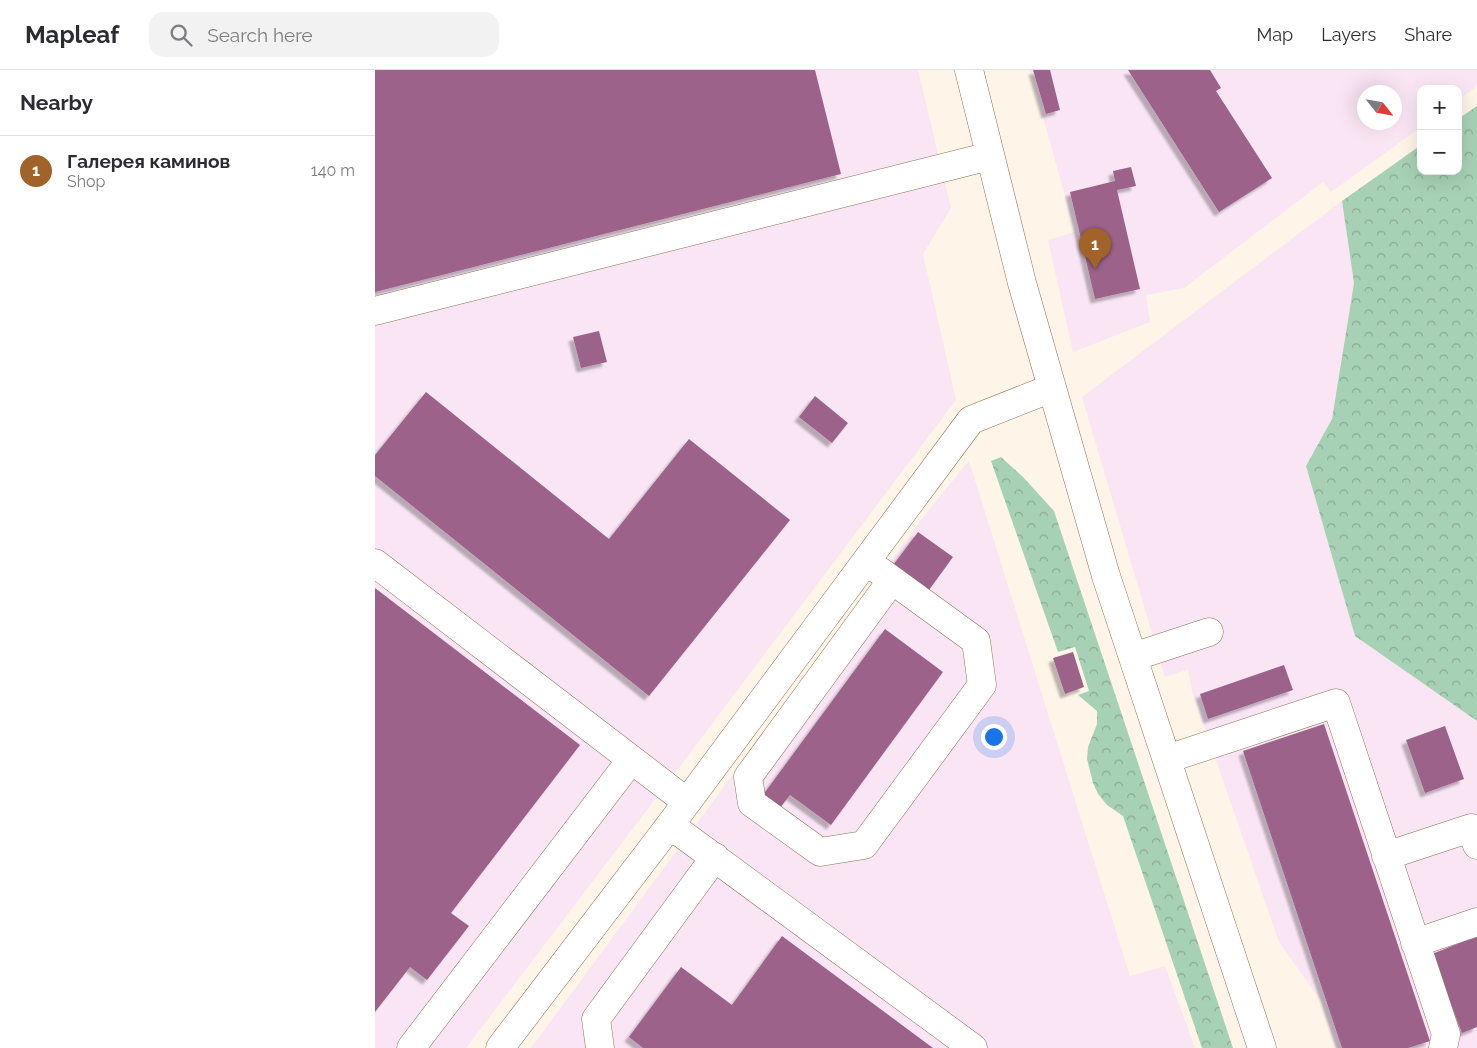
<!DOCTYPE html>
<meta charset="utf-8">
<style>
body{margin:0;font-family:Raleway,sans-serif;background:#f2f2f3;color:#2b2b33}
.controls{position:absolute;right:15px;top:15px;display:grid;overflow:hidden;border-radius:10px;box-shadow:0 5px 20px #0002}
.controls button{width:45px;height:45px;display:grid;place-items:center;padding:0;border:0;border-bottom:1px solid #e1e1e2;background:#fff;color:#2b2b33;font:25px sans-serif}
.compass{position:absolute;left:982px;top:15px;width:45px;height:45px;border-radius:50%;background:#fff;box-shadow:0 5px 20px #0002;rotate:121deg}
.you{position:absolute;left:618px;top:666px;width:18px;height:18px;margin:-12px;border:4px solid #fff;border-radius:50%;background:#1a73e8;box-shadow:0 0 0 8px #1a73e833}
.badge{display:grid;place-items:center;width:32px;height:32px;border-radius:50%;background:#a16329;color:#fff;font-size:16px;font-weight:700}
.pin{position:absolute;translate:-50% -41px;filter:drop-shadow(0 1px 2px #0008)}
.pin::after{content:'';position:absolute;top:26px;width:18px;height:15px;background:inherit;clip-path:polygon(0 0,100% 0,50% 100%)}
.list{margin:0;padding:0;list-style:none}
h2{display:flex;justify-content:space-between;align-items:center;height:65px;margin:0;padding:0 20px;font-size:21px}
h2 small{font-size:16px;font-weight:400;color:#7c7c81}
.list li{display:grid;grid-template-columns:32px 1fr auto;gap:15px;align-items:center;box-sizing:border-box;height:70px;padding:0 20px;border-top:1px solid #e1e1e2}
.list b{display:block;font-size:19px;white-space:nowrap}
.list p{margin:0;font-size:16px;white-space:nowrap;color:#7c7c81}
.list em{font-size:16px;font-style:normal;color:#7c7c81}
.icon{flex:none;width:28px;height:28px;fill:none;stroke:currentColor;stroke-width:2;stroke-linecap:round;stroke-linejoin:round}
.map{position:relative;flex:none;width:1102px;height:978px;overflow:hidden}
header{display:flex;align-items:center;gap:30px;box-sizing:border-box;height:70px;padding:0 25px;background:#fff;border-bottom:1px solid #e1e1e2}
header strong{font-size:24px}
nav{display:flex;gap:28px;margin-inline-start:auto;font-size:18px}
.search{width:350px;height:45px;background:#f2f2f3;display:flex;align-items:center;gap:12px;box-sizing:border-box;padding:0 18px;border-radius:15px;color:#7c7c81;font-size:19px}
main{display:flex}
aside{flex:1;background:#fff}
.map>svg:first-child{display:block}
.industrial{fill:#f9e5f4;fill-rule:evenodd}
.forest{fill:url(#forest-crowns)}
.building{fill:#9c628a;filter:url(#shadow)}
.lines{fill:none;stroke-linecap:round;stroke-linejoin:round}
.minor-casing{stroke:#8a7457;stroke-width:29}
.minor{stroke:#fff;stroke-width:28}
</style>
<header>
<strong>Mapleaf</strong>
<div class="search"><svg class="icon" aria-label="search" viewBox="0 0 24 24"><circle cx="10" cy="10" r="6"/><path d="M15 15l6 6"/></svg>Search here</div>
<nav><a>Map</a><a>Layers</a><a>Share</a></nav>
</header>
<main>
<aside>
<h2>Nearby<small></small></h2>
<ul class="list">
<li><span class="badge">1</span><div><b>Галерея каминов</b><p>Shop</p></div><em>140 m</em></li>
</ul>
</aside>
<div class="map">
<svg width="1102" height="978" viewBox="0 0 1102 978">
<defs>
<pattern id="forest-crowns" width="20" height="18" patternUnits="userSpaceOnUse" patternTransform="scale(1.25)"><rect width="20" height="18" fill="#a7d1b4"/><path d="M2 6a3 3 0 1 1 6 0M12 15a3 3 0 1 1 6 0" fill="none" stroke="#89aa92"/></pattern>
<filter id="shadow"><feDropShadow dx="-4.5" dy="4.5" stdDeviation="1" flood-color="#0004"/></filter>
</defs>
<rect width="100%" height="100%" fill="#fef4e8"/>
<path class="industrial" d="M0 0H543L576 138 548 184 581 330 303 699 91 978H0Z
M655 0H1102V16L1083 30V19H1046V57L956 122 948 112 809 218 771 225 775 252 698 282 673 170 700 162ZM989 22H1019V52H989Z
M967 131 979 213 957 349 931 396 980 566 1102 651V978H961L946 931 904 872 817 621 813 599 790 607 707 327Z
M594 391 755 906 790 896 820 978H156L552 442Z"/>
<path class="forest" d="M1102 36V651L980 566 931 396 957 349 979 213 967 131 1046 75V101H1083V49Z
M626 387 648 407 679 441 858 978H827L748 746 732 735 723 724 718 713 712 689 713 677 722 654V641L703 625 714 621 700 577 683 582 616 391Z"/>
<path class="building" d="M0 0H440L466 104 0 222Z
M658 0H675L685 40 671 44Z
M753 0H835L846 18 841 21 897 108 844 142Z
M756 97 761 116 742 120 765 219 720 229 695 122 740 111 738 101Z
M224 261 232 292 206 298 198 267Z
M51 322 234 469 314 369 415 450 274 626 0 406V385Z
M440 326 473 353 457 373 424 347Z
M543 462 578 487 554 520 519 494Z
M0 518 205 675 76 843 94 856 52 910 35 897 0 942Z
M510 559 568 602 456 755 415 725 405 738 388 725Z
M698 582 709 617 690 624 678 588Z
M909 595 918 620 833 649 825 624Z
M949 654 1055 971 1033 978H967L868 681Z
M1070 656 1089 709 1050 723 1031 670Z
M407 866 558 978H268L254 967 306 897 357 935Z
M1102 866V957L1087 963 1057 884Z"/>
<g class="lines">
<defs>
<path id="minor" d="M594 0 647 213 731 506 887 978
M0 241 615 86
M491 491 601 571 607 615 489 775 445 782 377 733 373 707 517 510
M0 493 312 732
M758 587 834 562
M792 689 961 633 1071 964 1068 978
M295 755 598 978
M1011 786 1096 758 1102 775
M1040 873 1102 852
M36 978 256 690
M125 978 295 755 596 350 677 318
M225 978 221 949 340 787"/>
</defs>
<use href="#minor" class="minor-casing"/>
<use href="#minor" class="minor"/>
</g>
</svg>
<div class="controls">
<button>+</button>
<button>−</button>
</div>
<svg class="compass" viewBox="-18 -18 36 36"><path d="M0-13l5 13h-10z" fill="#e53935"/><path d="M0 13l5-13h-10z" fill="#7c7c81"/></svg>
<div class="you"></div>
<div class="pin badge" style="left:720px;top:199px">1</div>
</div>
</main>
